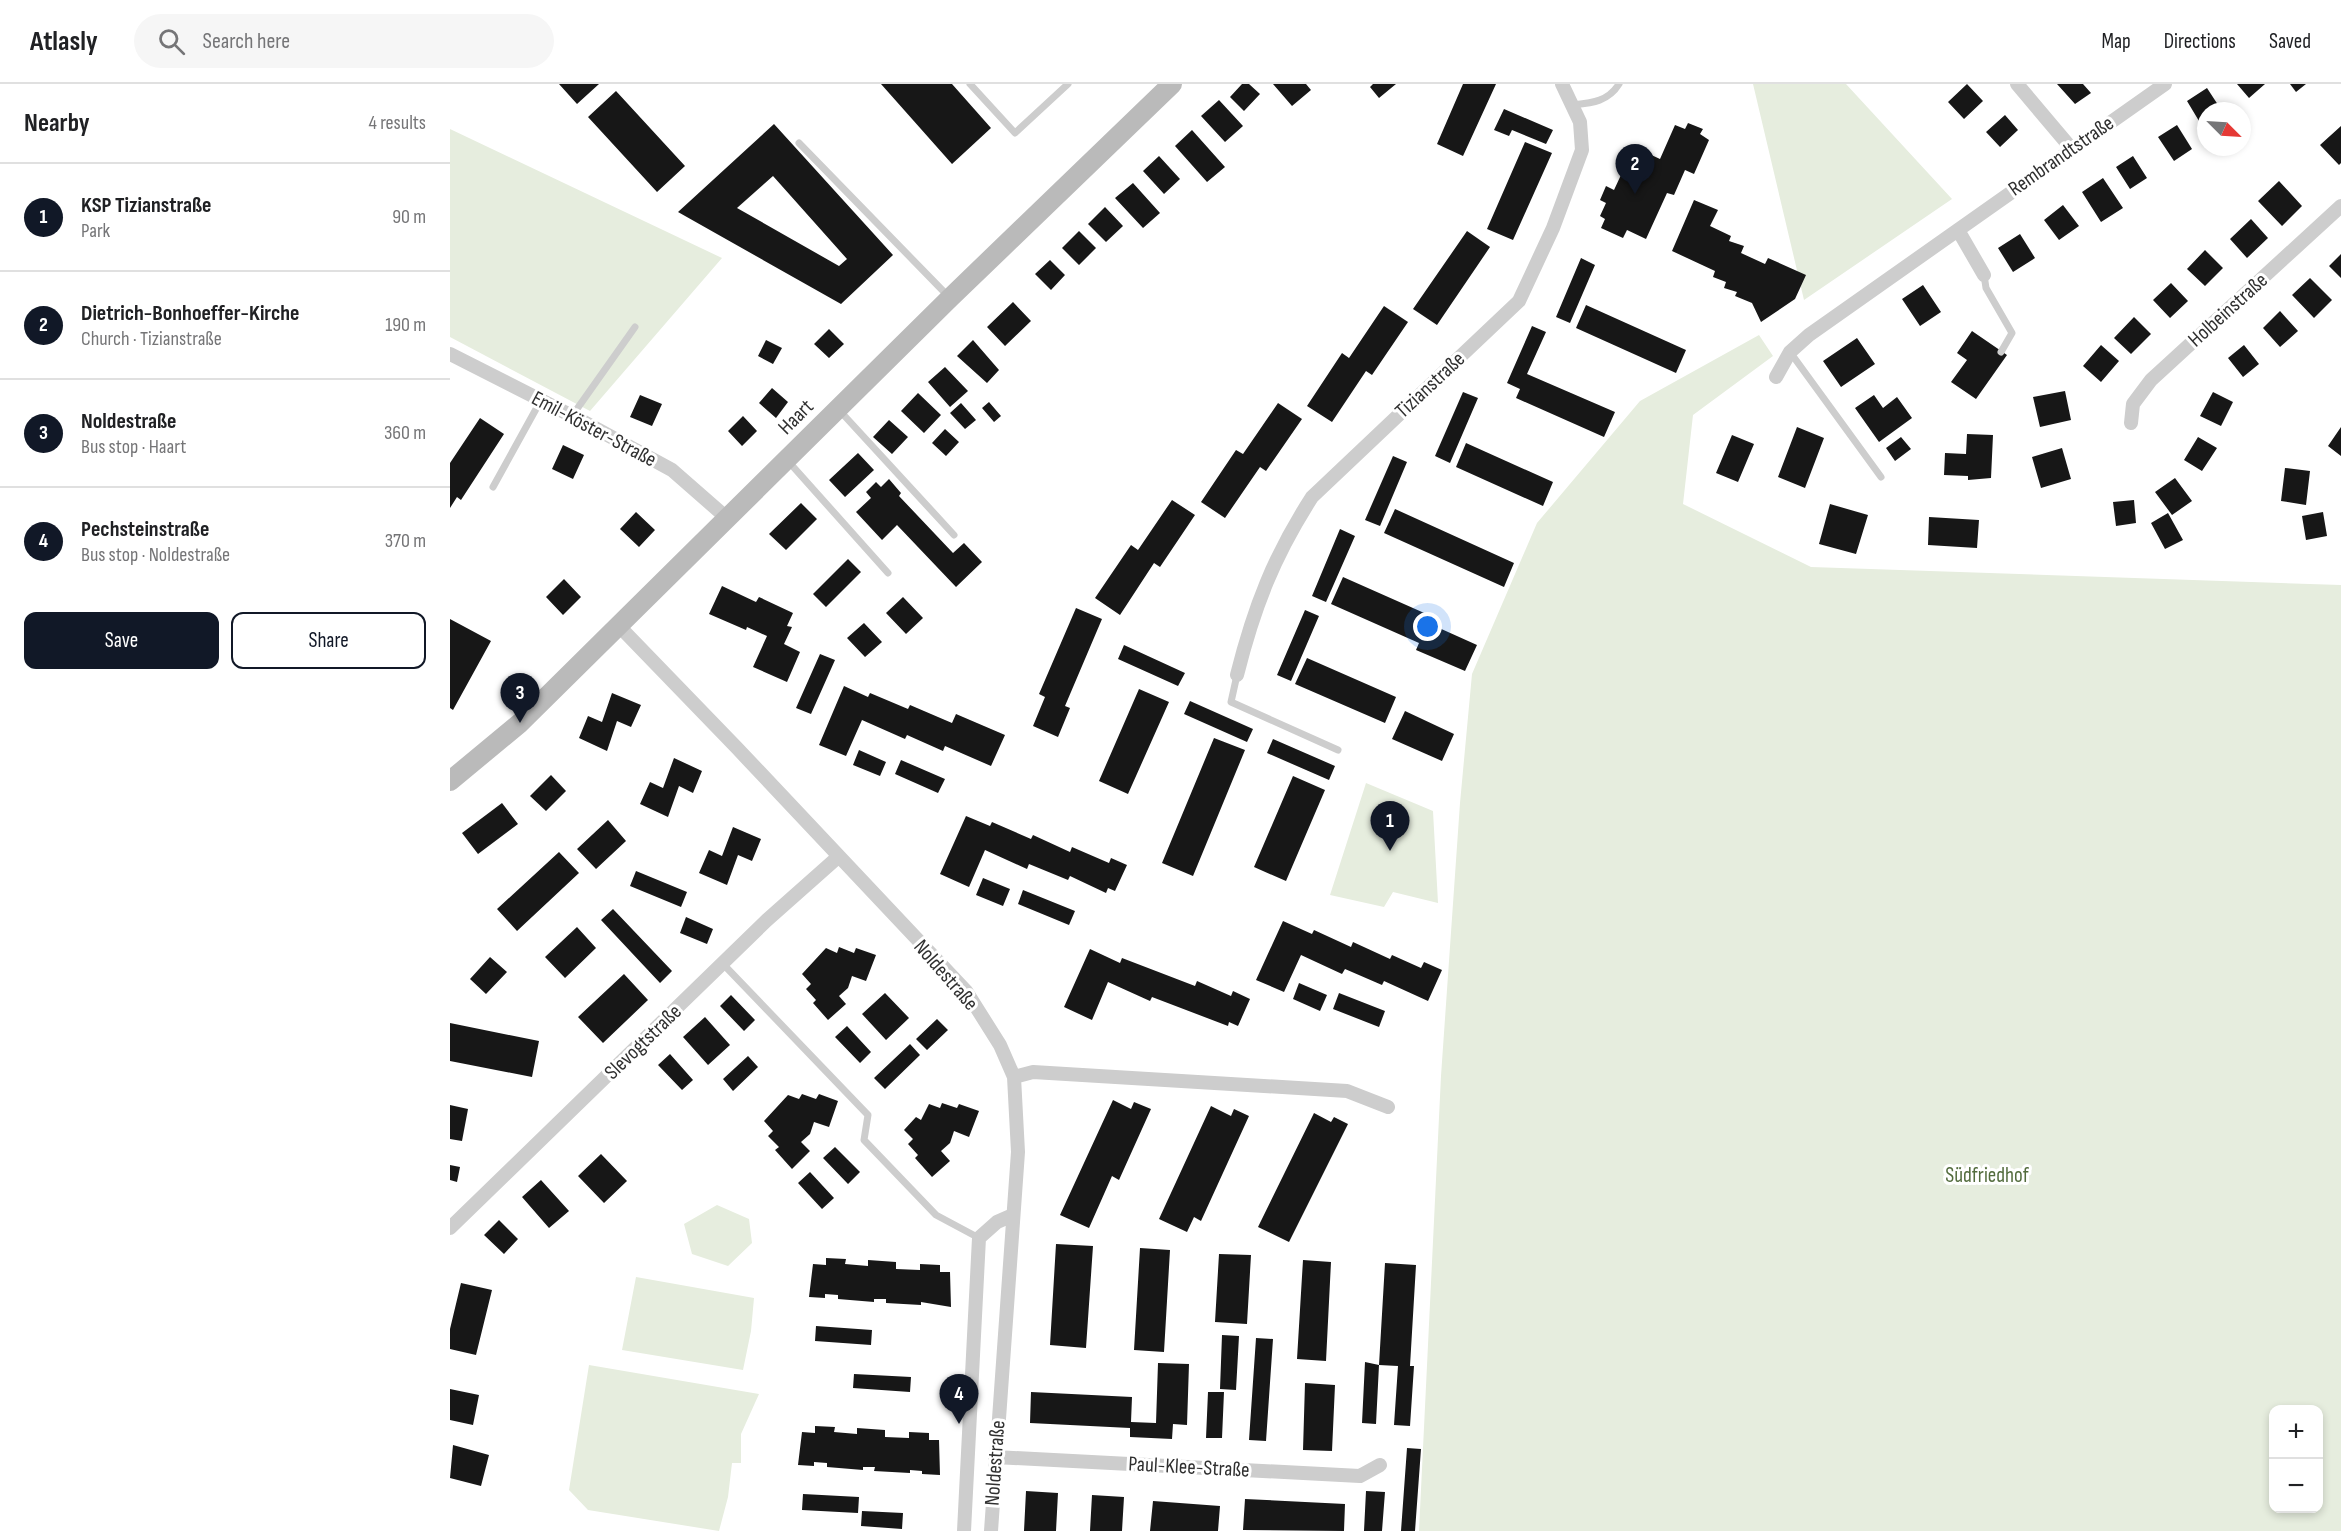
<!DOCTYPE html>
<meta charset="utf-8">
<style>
body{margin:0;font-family:"Sofia Sans Condensed",sans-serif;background:#f6f6f6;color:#202124}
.controls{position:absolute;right:18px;bottom:18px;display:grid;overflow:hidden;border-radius:12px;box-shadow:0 3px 9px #0003}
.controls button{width:54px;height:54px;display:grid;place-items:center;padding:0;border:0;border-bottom:2px solid #e0e0e0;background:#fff;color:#202124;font:30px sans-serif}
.compass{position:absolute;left:1747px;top:18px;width:54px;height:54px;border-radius:50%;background:#fff;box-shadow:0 3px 9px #0003;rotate:114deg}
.you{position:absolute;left:978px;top:543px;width:21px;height:21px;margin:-15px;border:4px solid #fff;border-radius:50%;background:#1a73e8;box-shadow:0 0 0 9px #1a73e833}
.badge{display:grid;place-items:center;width:39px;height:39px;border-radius:50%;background:#111827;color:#fff;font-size:20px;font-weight:700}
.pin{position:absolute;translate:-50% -50px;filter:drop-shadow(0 2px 3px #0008)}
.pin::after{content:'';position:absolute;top:32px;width:21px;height:18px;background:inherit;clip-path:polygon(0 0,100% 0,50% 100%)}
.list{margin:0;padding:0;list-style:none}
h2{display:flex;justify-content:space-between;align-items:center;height:78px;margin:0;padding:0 24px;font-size:26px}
h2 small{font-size:20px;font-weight:400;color:#757577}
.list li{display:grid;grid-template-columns:39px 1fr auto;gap:18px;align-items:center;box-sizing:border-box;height:108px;padding:0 24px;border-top:2px solid #e0e0e0}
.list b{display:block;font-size:22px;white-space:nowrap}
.list p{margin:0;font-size:20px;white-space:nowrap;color:#757577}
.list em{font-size:20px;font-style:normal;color:#757577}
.actions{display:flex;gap:12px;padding:18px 24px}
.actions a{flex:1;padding:14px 0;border:2px solid #111827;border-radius:12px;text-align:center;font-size:21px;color:#111827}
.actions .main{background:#111827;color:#fff}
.icon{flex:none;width:33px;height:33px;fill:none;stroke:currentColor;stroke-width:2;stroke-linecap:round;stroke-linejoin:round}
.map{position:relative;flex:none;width:1891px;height:1447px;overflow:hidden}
header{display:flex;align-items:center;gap:36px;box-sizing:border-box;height:84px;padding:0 30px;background:#fff;border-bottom:2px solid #e0e0e0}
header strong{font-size:28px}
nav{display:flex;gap:33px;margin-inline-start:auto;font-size:21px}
.search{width:420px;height:54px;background:#f6f6f6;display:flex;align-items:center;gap:15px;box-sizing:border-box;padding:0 21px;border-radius:33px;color:#757577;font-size:22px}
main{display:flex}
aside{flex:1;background:#fff}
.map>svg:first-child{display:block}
.green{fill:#e6edde;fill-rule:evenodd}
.building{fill:#171717;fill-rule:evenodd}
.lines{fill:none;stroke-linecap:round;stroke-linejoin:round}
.service{stroke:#cdcdcd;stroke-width:7}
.minor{stroke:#cdcdcd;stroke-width:14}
.secondary{stroke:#bababa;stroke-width:20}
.labels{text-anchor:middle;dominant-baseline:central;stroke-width:6;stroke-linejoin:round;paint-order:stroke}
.street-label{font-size:21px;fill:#303030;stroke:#fff}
.park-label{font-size:21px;fill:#536c3d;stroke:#fff}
</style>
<header>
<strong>Atlasly</strong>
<div class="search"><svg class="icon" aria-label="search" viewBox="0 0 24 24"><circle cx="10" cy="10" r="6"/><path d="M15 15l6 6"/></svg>Search here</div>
<nav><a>Map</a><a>Directions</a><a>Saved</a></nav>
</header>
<main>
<aside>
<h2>Nearby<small>4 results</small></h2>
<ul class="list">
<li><span class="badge">1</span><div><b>KSP Tizianstraße</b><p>Park</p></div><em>90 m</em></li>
<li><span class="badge">2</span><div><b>Dietrich-Bonhoeffer-Kirche</b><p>Church · Tizianstraße</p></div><em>190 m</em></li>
<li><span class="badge">3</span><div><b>Noldestraße</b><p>Bus stop · Haart</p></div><em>360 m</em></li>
<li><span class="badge">4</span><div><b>Pechsteinstraße</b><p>Bus stop · Noldestraße</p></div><em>370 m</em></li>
</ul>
<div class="actions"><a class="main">Save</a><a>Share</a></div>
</aside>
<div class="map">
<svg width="1891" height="1447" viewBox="0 0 1891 1447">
<rect width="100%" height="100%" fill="#fff"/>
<path class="green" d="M1303 0H1396L1502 115 1354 216Z
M0 45 272 174 140 327 0 253Z
M1309 251 1323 272 1243 331 1233 420 1361 483 1891 501V1447H969L991 992 1010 719 1022 590 1087 439 1190 317ZM1824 1326H1868V1424H1824Z
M916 699 983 727 988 819 943 808 934 823 880 811Z
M267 1121 299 1135 302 1159 278 1182 242 1170 234 1140Z
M186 1193 304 1214 301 1247 293 1286 172 1266Z
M139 1281 309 1310 291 1350V1379H282L278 1413 269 1447 138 1426 119 1406Z"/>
<path class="building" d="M109 0H149L127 20Z
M431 0H502L541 44 502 80Z
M792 0H799L810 10 794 27 780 13Z
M823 0H856L861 6 842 22Z
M923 0H946L929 14 920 3Z
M1013 0H1046L1013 72 987 60Z
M1517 0 1533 17 1514 35 1498 18Z
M1607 0H1633L1641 9 1625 20Z
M1787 0H1815L1799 14Z
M1840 0H1856L1846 8Z
M1757 4 1772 27H1756V39L1752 42 1737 17Z
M166 7 235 82 207 108 138 33Z
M769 16 793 42 775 58 751 32Z
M1054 25 1103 46 1096 60 1062 46 1059 52 1044 46Z
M1555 31 1568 46 1550 63 1536 48Z
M1238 39 1253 45 1250 50 1259 56 1244 90 1235 86 1224 111 1217 109 1196 155 1177 146 1173 154 1151 144 1155 135 1150 132 1156 119 1150 116 1156 102 1164 106 1184 63 1210 75 1225 41 1235 45Z
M324 40 443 171 391 220 228 128ZM323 92 397 175 389 182 287 124Z
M1727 41 1742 65 1724 77 1708 53Z
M1891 42V79L1889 81 1870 61Z
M742 46 775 83 757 98 725 62Z
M1075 58 1102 69 1063 156 1037 145Z
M709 72 730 95 714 110 693 87Z
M1683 72 1697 94 1680 105 1666 83Z
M1653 94 1673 124 1651 138 1632 108Z
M1829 97 1852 122 1832 142 1808 117Z
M683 99 710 129 693 144 665 114Z
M1244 116 1268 126 1260 142 1281 152 1279 157 1294 162 1291 169 1315 180 1318 174 1356 191 1345 215 1311 238 1302 219 1285 212 1287 208 1274 204 1276 198 1263 193 1265 187 1222 167Z
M1613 121 1629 142 1609 156 1594 136Z
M655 123 673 142 656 158 638 140Z
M1801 135 1818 154 1797 174 1780 155Z
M629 147 646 164 629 181 612 164Z
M1017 147 1040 163 987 241 963 225Z
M1570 150 1585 174 1563 188 1548 164Z
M1755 166 1773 184 1755 202 1737 185Z
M1891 170V194L1879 182Z
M1131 174 1145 181 1120 239 1106 233Z
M600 176 615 191 601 206 585 190Z
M1860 194 1882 216 1864 234 1842 211Z
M1721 199 1738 217 1720 234 1703 216Z
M1473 201 1491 228 1470 242 1452 215Z
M563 218 581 237 555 262 537 243Z
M1136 221 1236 266 1226 289 1126 244Z
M934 222 958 238 922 291 916 287 882 338 857 322 892 269 899 274Z
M1830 227 1848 247 1830 263 1813 244Z
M1684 233 1701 250 1681 270 1664 254Z
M1082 242 1096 248 1077 290 1165 328 1154 353 1066 314 1070 305 1057 299Z
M379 245 394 260 379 274 364 260Z
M1522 247 1557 271 1526 315 1501 298 1517 276 1507 269Z
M1407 254 1425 280 1391 303 1373 277Z
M316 256 332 264 323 280 308 272Z
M523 256 549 286 537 299 507 272Z
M1651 261 1669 277 1651 298 1633 282Z
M1794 261 1809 280 1793 293 1778 274Z
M495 283 518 307 500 323 478 298Z
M322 304 338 318 326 334 309 319Z
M1615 307 1621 336 1590 343 1583 313Z
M1013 308 1028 314 1000 379 985 372Z
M1763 308 1783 318 1771 342 1750 332Z
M468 309 491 331 474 349 451 327Z
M190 311 212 320 202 342 180 333Z
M1424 311 1433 324 1447 313 1462 334 1429 358 1405 324Z
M539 318 551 332 544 338 532 324Z
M511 319 526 336 515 345 500 329Z
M828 319 852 335 816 387 810 383 775 434 751 418 786 366 793 370Z
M293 332 307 347 292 362 278 347Z
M30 334 54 350 11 416 7 413 0 424V379Z
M439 336 458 353 442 370 423 353Z
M1347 343 1374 354 1355 404 1328 393Z
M1891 343V372L1878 362Z
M495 345 509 358 496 372 482 359Z
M1517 350 1543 351 1541 394 1518 396V392L1494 391 1495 369 1516 370Z
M1282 351 1304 360 1288 398 1266 389Z
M1451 353 1461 365 1445 377 1436 364Z
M1748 353 1767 364 1752 387 1734 376Z
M1016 359 1103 398 1093 422 1006 383Z
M113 361 134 371 123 395 102 385Z
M1612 364 1621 395 1591 404 1582 373Z
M408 369 424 386 395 413 379 396Z
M943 372 957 378 930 442 915 436Z
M1835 384 1860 387 1856 421 1831 417Z
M1725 394 1742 417 1722 431 1705 408Z
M439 395 451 409 449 412 503 469 514 459 532 478 506 503 447 441 432 456 406 428 421 414 416 408 426 398 431 403Z
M722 416 745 431 710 483 704 479 670 531 645 514 681 461 688 466Z
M1684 416 1686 439 1666 442 1663 418Z
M351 419 367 435 336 466 319 450Z
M1380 420 1418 431 1406 470 1369 460Z
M945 425 1064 479 1054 503 934 449Z
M186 428 205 446 189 463 170 445Z
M1873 428 1877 452 1856 456 1852 432Z
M1718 429 1733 456 1715 465 1701 439Z
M1479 433 1529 436 1527 464 1478 461Z
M890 445 905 452 876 518 862 512Z
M398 475 411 488 376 523 363 510Z
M893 493 981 532 978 539 1027 561 1015 587 966 566 969 559 881 520Z
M114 495 131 513 113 531 96 513Z
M272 502 306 518 309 513 343 529 337 542 342 543 334 560 350 568 337 598 303 583 317 552 297 543 296 546 259 530Z
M453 513 473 534 456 550 436 529Z
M626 524 652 535 615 622 620 624 608 653 583 642 595 613 589 610Z
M855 526 869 532 841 597 827 591Z
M0 535 41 557 3 626 0 624Z
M414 539 432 558 415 573 397 554Z
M674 561 735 589 728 602 668 575Z
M370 570 385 576 361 630 346 624Z
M857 574 946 613 935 639 845 600Z
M394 602 418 613 420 609 458 625 460 621 502 639 506 630 555 651 541 682 495 662 493 667 457 651 455 655 412 636 396 672 369 661Z
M689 605 719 618 678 710 649 697Z
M162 609 191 621 181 643 167 637 157 667 129 654 138 632 152 638Z
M740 617 803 645 797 658 734 630Z
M955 627 1004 650 992 677 942 655Z
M764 654 795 666 743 792 712 779Z
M823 655 885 682 879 696 817 669Z
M409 666 436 678 430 692 403 681Z
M224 674 252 687 243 709 229 702 218 733 190 720 200 698 213 704Z
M451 676 495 695 488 709 445 690Z
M101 691 116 707 96 727 80 712Z
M843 692 875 706 836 797 804 783Z
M52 719 68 740 28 770 12 749Z
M516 732 540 742 542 738 581 755 583 751 620 768 622 763 659 779 661 774 677 781 665 807 658 804 656 809 620 792 618 796 579 780 577 785 535 766 519 803 490 790Z
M158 736 176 757 146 785 127 765Z
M283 743 311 755 302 777 288 771 277 801 249 789 259 766 272 772Z
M109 768 129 789 67 847 47 825Z
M186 787 237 808 231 823 180 802Z
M533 794 560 805 553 822 526 811Z
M573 806 625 827 619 841 568 820Z
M163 825 222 887 210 899 151 836Z
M236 833 263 845 257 860 230 849Z
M833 837 862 850 864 846 901 863 903 858 940 875 942 871 971 884 974 878 992 886 978 917 934 897 932 901 895 885 892 890 851 871 834 908 806 896Z
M127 843 146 864 115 894 95 873Z
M389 863 404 869 406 864 426 871 416 897 402 892 398 904 389 912 396 920 378 936 363 919 366 916 356 905 361 900 352 890 376 864 387 869Z
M640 865 670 879 672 874 745 902 747 897 781 912 783 907 800 915 788 942 779 938 778 942 702 913 700 917 658 898 642 936 614 923Z
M40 873 57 888 36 910 20 895Z
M174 890 198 916 153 959 128 933Z
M849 899 877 911 870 927 843 915Z
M435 909 459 934 436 956 412 930Z
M889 909 935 927 929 943 883 925Z
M281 911 305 936 294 947 270 922Z
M255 933 280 961 258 981 233 953Z
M487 935 498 946 477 966 466 955Z
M0 939 89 957 82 993 0 977Z
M397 942 421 968 410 979 385 953Z
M460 960 470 971 435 1005 424 994Z
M220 970 243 996 232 1006 208 981Z
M298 972 308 983 283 1007 273 995Z
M352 1010 366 1015 369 1010 388 1017 379 1043 364 1038 360 1050 351 1058 360 1067 342 1085 325 1066 329 1063 318 1052 323 1047 314 1037 338 1011 349 1015Z
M663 1016 681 1025 684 1018 701 1025 669 1096 662 1092 639 1144 610 1131Z
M492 1019 507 1024 509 1020 529 1027 519 1053 504 1047 500 1059 491 1067 500 1077 482 1093 465 1074 468 1071 458 1060 463 1055 454 1046 466 1033 471 1036 479 1020 490 1024Z
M0 1021 18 1025 12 1057 0 1055Z
M761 1022 781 1032 784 1025 799 1032 751 1137 744 1133 737 1148 709 1135Z
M864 1029 881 1038 884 1033 898 1040 839 1158 808 1143Z
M385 1063 410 1088 398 1100 373 1074Z
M151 1070 177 1097 154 1119 128 1092Z
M0 1081 10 1083 7 1098 0 1096Z
M360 1088 384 1114 372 1125 348 1099Z
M91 1096 119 1127 99 1144 72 1113Z
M49 1136 68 1155 54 1170 34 1151Z
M606 1160 643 1162 636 1264 600 1261Z
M690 1164 720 1166 714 1268 684 1266Z
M769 1170 801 1171 797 1240 765 1238Z
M376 1174 396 1175 395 1180 418 1182V1176L446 1178V1185L470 1186V1180L490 1181V1188H500L501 1223 471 1218V1221L436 1219V1215H424V1218L388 1215V1211L375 1210V1214L359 1213 363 1180 376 1181Z
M853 1176 881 1178 876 1277 847 1275Z
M935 1179 966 1181 960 1282H964L960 1342 944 1341 948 1282 929 1281Z
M11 1199 42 1206 26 1271 0 1265V1245Z
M366 1242 422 1246 421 1261 365 1257Z
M772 1251 789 1252 786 1306 770 1305Z
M806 1254 823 1255 816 1357 799 1356Z
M915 1278 929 1281 926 1340 912 1339Z
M708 1279 739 1280 737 1341 723 1340 722 1355 680 1353V1344L580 1339 581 1308 682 1313 681 1338 706 1339Z
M404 1290 461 1293 460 1308 403 1304Z
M855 1299 885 1301 882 1367 853 1366Z
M0 1305 29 1311 23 1341 0 1336Z
M758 1308H774L772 1354H756Z
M365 1342 385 1343 384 1348 407 1350V1344L435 1346V1353L459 1354V1348L479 1349V1356H489L490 1391 472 1390V1387L460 1386V1389L424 1387 425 1383H413V1386L377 1383V1379L364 1378V1382L348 1381 352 1348 365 1349Z
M3 1361 39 1371 31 1402 0 1394Z
M957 1364 971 1365 965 1447H951Z
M576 1407 608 1409 606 1447H574Z
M916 1407 935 1408 932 1447H914Z
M353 1410 409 1413 408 1429 352 1426Z
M642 1411 674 1413 672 1447H640Z
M795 1415 895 1420 894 1447 793 1446Z
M703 1417 770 1422 768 1447H700Z
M412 1427 453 1429 452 1445 411 1442Z"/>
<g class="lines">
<path class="service" d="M520 0 565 49 618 0
M1122 21C1141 19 1158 18 1169 0
M349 59 498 212
M1534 191 1536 204 1562 249 1551 268
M1340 268 1431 393
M390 327 504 451
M122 332 185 243
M338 377 438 489
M43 403 91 316
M787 591 781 618 888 666
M274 881 418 1031 414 1056 486 1131 529 1154"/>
<path class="minor" d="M1567 0 1621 64
M1508 146 1534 191
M0 270 132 337 222 386 278 435
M1326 293 1340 268 1359 251 1715 0
M1681 339 1683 320 1701 296 1891 122
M169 542 287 664 516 907 550 961 564 993 568 1068 541 1447
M787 591C804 523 824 472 862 413L1069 217 1103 144 1132 66 1130 38 1112 0
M564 993 583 988 897 1007 938 1023
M0 1144 317 836 388 773
M545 1373 910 1392 930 1381
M514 1447 529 1154 547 1138 563 1131"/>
<path class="secondary" d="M0 697 70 639 500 214 722 0"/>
</g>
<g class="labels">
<g class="street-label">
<text transform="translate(1611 72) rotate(-35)">Rembrandtstraße</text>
<text transform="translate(1778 226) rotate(-42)">Holbeinstraße</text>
<text transform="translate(980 301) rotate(-43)">Tizianstraße</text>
<text transform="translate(346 333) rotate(-45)">Haart</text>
<text transform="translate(144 345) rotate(28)">Emil-Köster-Straße</text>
<text transform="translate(496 891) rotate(49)">Noldestraße</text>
<text transform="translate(193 958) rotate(-44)">Slevogtstraße</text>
<text transform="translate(545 1379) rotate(-86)">Noldestraße</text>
<text transform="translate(739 1383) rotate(3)">Paul-Klee-Straße</text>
</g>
<g class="park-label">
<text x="1537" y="1091">Südfriedhof</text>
</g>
</g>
</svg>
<div class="controls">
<button>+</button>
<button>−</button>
</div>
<svg class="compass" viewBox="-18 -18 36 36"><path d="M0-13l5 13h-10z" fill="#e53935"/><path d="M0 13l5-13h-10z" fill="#757577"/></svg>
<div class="you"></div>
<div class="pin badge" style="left:940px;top:767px">1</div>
<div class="pin badge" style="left:1185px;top:110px">2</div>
<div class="pin badge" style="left:70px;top:639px">3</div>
<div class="pin badge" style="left:509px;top:1340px">4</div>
</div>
</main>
